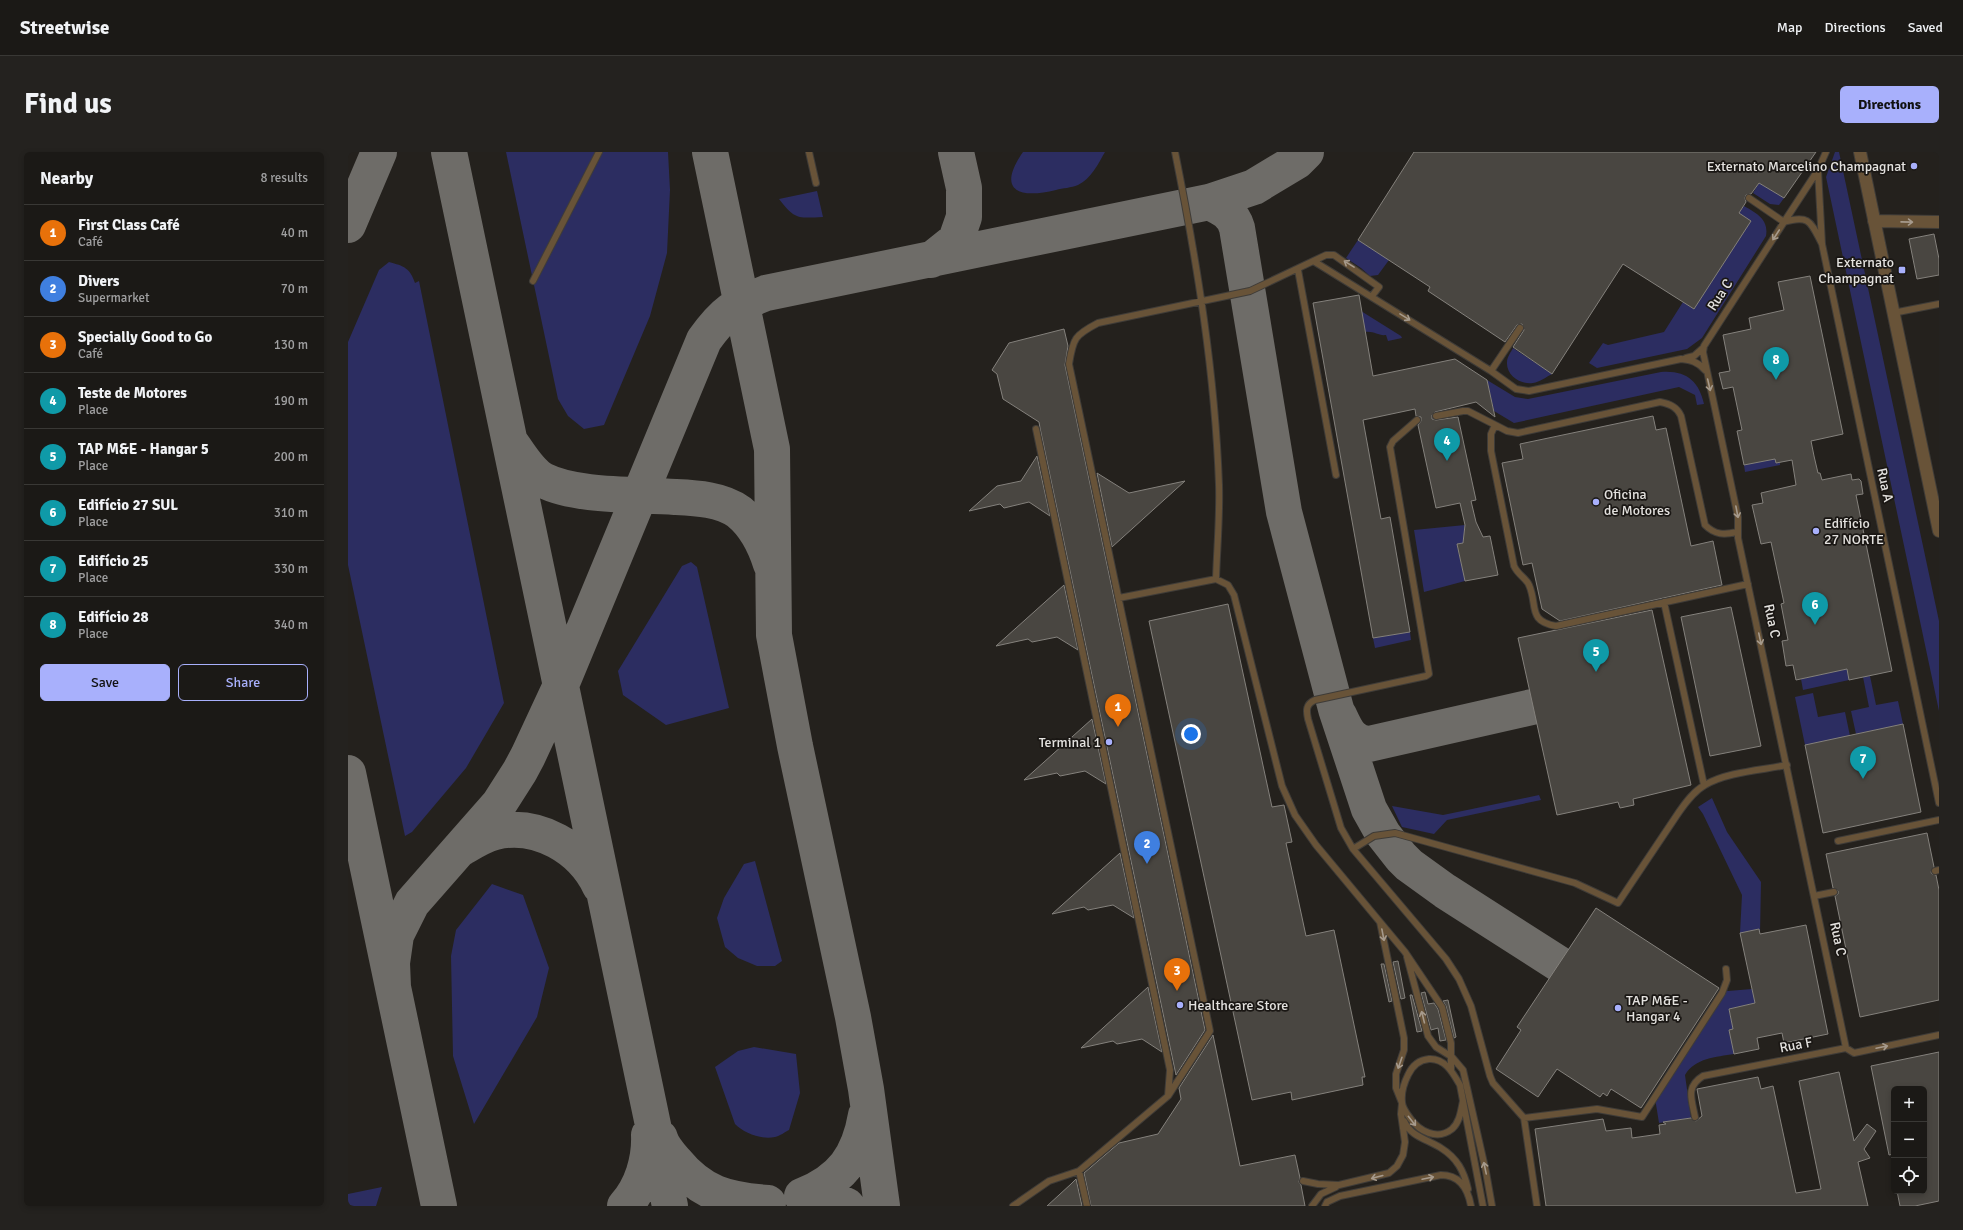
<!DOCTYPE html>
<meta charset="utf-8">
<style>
body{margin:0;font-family:Signika,sans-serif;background:#24221f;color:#f1f3f6}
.controls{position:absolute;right:12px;bottom:12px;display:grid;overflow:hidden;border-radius:6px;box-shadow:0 2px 6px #0003}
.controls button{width:36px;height:36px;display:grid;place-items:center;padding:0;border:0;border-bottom:1px solid #393835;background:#1b1916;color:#f1f3f6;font:20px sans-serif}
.you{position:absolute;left:843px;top:582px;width:14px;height:14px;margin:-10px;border:3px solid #fff;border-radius:50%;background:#1a73e8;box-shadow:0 0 0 6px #1a73e833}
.badge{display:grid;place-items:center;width:26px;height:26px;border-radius:50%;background:#a8b0fc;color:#fff;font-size:13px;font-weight:700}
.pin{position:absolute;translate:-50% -33px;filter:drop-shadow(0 1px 2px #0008)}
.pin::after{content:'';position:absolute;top:21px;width:14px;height:12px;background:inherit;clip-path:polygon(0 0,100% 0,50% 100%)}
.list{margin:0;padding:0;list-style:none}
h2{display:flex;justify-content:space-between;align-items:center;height:52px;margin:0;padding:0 16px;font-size:17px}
h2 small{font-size:13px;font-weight:400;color:#a0a0a1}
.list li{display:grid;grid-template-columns:26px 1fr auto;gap:12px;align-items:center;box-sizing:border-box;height:56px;padding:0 16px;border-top:1px solid #393835}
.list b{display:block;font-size:15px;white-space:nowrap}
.list p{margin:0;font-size:13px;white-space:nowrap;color:#a0a0a1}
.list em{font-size:13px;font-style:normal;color:#a0a0a1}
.actions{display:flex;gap:8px;padding:12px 16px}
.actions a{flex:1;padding:9px 0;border:1px solid #a8b0fc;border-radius:6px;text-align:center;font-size:14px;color:#a8b0fc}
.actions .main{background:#a8b0fc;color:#111}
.icon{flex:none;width:22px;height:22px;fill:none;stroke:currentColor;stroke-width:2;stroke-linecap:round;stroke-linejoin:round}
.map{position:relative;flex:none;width:1591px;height:1054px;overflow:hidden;border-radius:6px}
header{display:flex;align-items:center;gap:24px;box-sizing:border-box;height:56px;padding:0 20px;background:#1b1916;border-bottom:1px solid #393835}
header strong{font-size:19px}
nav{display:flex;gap:22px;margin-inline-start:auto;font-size:14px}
.intro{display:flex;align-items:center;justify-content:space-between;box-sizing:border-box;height:96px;padding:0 24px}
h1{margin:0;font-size:28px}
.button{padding:10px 18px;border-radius:6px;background:#a8b0fc;color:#111;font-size:14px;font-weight:700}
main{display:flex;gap:24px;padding:0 24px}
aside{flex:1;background:#1b1916;border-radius:6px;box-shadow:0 2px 6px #0003}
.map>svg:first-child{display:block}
.green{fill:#2c2d61}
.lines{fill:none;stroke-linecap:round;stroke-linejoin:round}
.taxiway{stroke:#6e6c68;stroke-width:36}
.building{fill:#494641;stroke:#84817c}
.lane-casing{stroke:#3f3c38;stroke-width:8}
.street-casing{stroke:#3f3c38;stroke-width:14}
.lane{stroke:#685338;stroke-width:6}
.street{stroke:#685338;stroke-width:12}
.oneway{stroke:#a69a8c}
.poi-dot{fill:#a8b0fc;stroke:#1a1714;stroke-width:1.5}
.labels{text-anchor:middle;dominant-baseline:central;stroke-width:3.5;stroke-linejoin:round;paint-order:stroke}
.poi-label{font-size:14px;fill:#e4e2df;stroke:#1a1714;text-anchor:start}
.street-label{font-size:14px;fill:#e4e2df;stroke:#1a1714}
</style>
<header>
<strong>Streetwise</strong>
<nav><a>Map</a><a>Directions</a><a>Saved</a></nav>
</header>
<div class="intro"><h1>Find us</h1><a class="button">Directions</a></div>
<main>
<aside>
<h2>Nearby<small>8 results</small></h2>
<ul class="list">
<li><span class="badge" style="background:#e8710a">1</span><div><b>First Class Café</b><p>Café</p></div><em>40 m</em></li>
<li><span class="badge" style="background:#3f7fe0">2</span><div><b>Divers</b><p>Supermarket</p></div><em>70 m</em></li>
<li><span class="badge" style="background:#e8710a">3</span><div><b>Specially Good to Go</b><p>Café</p></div><em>130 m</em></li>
<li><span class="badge" style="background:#0f9aa8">4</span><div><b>Teste de Motores</b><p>Place</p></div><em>190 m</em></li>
<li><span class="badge" style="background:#0f9aa8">5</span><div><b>TAP M&amp;E - Hangar 5</b><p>Place</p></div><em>200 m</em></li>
<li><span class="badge" style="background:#0f9aa8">6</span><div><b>Edifício 27 SUL</b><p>Place</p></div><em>310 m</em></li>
<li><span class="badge" style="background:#0f9aa8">7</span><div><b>Edifício 25</b><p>Place</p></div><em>330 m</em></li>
<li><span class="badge" style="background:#0f9aa8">8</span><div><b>Edifício 28</b><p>Place</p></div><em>340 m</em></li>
</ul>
<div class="actions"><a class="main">Save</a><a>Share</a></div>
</aside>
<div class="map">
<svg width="1591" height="1054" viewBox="0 0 1591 1054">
<rect width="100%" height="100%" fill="#24211d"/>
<path class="green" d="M158 0H320L322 38 319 101 302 164 256 273 236 277 220 264 210 247Z
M675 0H757C750 12 743 27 730 33 723 36 715 36 708 38 671 47 648 39 675 0Z
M1487 0H1491L1591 469V559L1478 25Z
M1411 31 1436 46 1431 53 1422 52 1405 41Z
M469 39 475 65C450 66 447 68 431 47Z
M1396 54C1408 61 1421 67 1418 84L1354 186 1339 197 1249 216 1241 211 1255 191 1260 193 1316 180 1335 150 1346 157 1403 69 1391 61Z
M1010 88 1041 108 1030 123 1022 124 1013 116 998 106Z
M41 110C56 114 62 116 67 131L71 129 156 551 118 616 64 680 57 684 0 413V190L31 118Z
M1013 159 1053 184 1054 186 1040 189 1038 183C1030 184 1027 179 1017 180Z
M1165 196 1204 222C1198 225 1192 230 1185 231 1173 233 1158 224 1159 210 1159 205 1163 200 1165 196Z
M1313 220C1338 218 1351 229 1356 252L1349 253 1347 243 1331 235 1166 271 1146 259 1139 228 1167 245 1180 247Z
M1427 307 1428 311H1432V313L1397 320 1396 313Z
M1117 373 1115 391 1109 393 1117 429 1076 440 1066 378Z
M343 410 349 415 381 556 318 573 275 543 270 519 334 414Z
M1062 480 1063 488 1027 496 1025 486Z
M1499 517 1501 528 1455 538 1453 527Z
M1522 524 1528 553 1550 549 1555 572 1508 582 1503 559 1521 555 1515 525Z
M1465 541 1470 565 1497 560 1502 584 1457 593 1447 545Z
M1191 643 1193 648 1099 668 1086 682 1054 675 1044 654 1095 663Z
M1364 646 1379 680 1413 730 1412 782 1411 777 1392 781 1394 743 1355 662 1350 655Z
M407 709 434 809 427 814H409L390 806 377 795 369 766 376 746 396 712Z
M144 732 175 743 201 816 189 865 126 972 105 904 103 804 108 778Z
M1376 837 1380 839 1404 837 1407 851 1381 857 1385 877 1381 878 1386 902C1368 905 1347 906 1337 923L1343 966 1311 971 1307 946Z
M406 895 448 902 452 941 441 978C437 980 432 984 427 985 413 988 396 981 387 972L367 915 390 899Z
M34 1035 28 1054H0V1042Z"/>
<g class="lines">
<path class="taxiway" d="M101 0 322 1054
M362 0 424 297 426 483 447 594 505 865 518 937 534 1054
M861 50C874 56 885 61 889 76L936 360 988 557 1021 657 1035 682 1053 705 1061 713 1097 739 1211 812
M0 73 31 0
M583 108 608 88 616 65V36L608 0
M163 291C172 303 181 320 195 328 228 345 289 342 327 345 348 346 373 347 391 360 407 373 417 393 423 412
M991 563C998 578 1003 591 1021 592L1184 555
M0 621 91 1054
M114 696C124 690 135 683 147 680 190 670 234 696 252 734
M45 835 44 811 48 783 64 751 151 652 172 619 180 604 213 533 356 188C376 160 387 153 418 141L861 50 906 35 949 9 958 0
M312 986C314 994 321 1002 327 1009 354 1042 379 1048 420 1051
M454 1044C494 1028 511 1004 518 963
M454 1044 479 1045 499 1054
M277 1054C294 1035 302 1008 301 983"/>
</g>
<path class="building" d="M1066 0H1468L1436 46 1411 31 1403 42 1398 43 1397 46 1398 50 1391 61 1403 69 1346 157 1275 112 1204 222 1165 195 1176 178 1174 172 1169 173 1157 190 1080 139 1082 135 1010 88Z
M1586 82 1591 107V123L1569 127 1561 87Z
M1462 124 1495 282 1463 289 1466 304 1470 321H1472L1474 328 1503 322 1504 328 1511 327 1513 329 1515 342 1508 343 1544 519 1501 528 1499 517 1448 528 1445 513 1438 514 1434 489 1440 488 1433 452 1436 451 1423 390 1413 392 1404 353 1415 351 1413 341 1448 333 1444 308 1428 311 1427 307 1396 313 1389 279 1394 278 1385 235 1375 237 1371 221 1382 219 1375 183 1403 177 1401 166 1436 158 1430 130Z
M1011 143 1025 224 1107 207 1139 228 1147 265 1128 250 1087 260 1084 263V267L1088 268 1110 265 1128 348 1123 349 1128 370 1135 385 1142 384 1150 423 1117 429 1109 392 1115 391 1117 373 1112 351 1088 356 1070 273 1073 269V265L1068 264 1067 257 1015 268 1033 367 1042 365 1062 480 1025 486 965 151Z
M716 177 720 194 717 213 857 878 828 923 692 276 691 270 655 247 649 222 644 218 661 191Z
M1305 264 1308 278 1318 276 1343 394 1365 389 1374 433 1212 469 1194 457 1184 411 1175 413 1154 311 1175 307 1172 292Z
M689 304 702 364 681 350 656 356 652 352 621 359 649 334 673 329Z
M749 321 781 341 837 329 764 395Z
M716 433 730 498 709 485 684 490 680 487 648 494Z
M880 452 924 655 936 653 944 690 938 691 958 784 986 778 1017 925H1014L1015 933 944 948 943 940 904 948 801 469Z
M1383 455 1413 594 1362 604 1333 465Z
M1304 458 1343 633 1285 647 1286 653 1272 656 1270 650 1209 663 1170 486Z
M744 567 758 632 737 619 712 624 709 621 676 628Z
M1555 572 1573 660 1475 681 1457 593Z
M1579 681 1586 715 1583 720 1584 722 1588 723 1591 738V848L1512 865 1487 744 1490 742V739L1485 736 1478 702Z
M772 701 786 766 765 753 740 758 736 755 704 762Z
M1248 756 1371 836 1293 956 1263 937 1259 944 1255 941 1252 945 1209 917 1190 945 1148 917 1173 878 1169 875Z
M1458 773 1480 882 1436 891 1434 881 1409 886 1411 897 1386 902 1381 878 1385 877 1381 857 1407 851 1392 781 1411 777 1412 782Z
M1050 809 1057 846 1053 847 1045 810Z
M1033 812H1036L1044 849 1041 850Z
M800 835 814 900 794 887 769 892 765 889 733 896Z
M1077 840 1080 852 1086 851 1090 857 1098 888 1092 889 1090 876 1083 878 1073 841Z
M1062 843H1064L1074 879 1069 880Z
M1100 848 1108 885 1106 886 1098 854 1095 849Z
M865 883 892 1014 947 1003 952 1026 951 1030 953 1033 957 1054H743L736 1021 771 991 810 982 833 947 831 936Z
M1591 900V1049L1567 1054H1552L1549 1039H1576V937H1546V1002L1541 1003 1523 914Z
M1491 920 1506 989 1519 972 1528 979 1516 997 1522 1006 1510 1010 1520 1054H1198L1187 977 1255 967 1258 979 1283 976 1284 986 1312 982 1311 973 1318 972 1315 970 1343 966 1348 969 1354 964 1349 937 1410 925 1413 937 1425 934 1448 1041 1473 1037 1451 929Z
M728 1027 734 1054H699L723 1032Z"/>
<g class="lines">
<defs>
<path id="lane" d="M461 0 468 31
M827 0C849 110 867 221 871 333 872 364 869 396 868 427
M1470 18 1474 92 1591 651
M1401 46 1436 70 1470 18 1478 0
M1474 92C1463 71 1462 62 1436 70L1356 194 1355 200 1390 365V386L1498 896
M967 110 1143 219
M950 118 988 323
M185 129 251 0
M1545 161 1591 152
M1172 176 1143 219 1168 237 1181 239 1333 207C1343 208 1350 210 1357 218
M1338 206 1346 204 1355 196
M1088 264 1115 259H1120L1159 279 1170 281 1312 250C1322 252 1329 255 1333 264L1357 373C1367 383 1376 383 1389 380
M1147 273 1143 282V299L1166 414C1170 423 1178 426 1181 433 1190 453 1179 469 1208 474L1400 432
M688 277 822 918 820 944 862 879 721 212C725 186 727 183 750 171L902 139 978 103H986L1031 135 1024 144
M771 446 868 427 880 433 886 443 934 634 947 663 968 693 1032 770
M1316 450 1356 633
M1490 689 1591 668
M1005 697 993 676 960 567C958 558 958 552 967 548L1078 524 1081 522 1042 295 1045 289 1069 268
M1587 719 1591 718
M1466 744 1486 740
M1059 805 1080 884 1088 895 1104 905 1115 918 1138 1020 1144 1054
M1115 949C1113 958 1112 970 1104 977 1089 989 1071 979 1062 966 1059 962 1054 955 1054 950 1053 941 1056 931 1060 923 1064 914 1071 908 1081 907 1097 906 1105 921 1112 933L1135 1054
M1347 965C1344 948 1337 935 1355 924L1498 896 1506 901 1591 883
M1176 966 1145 931 1142 924 1123 854 1111 827 1098 807 1005 697 1026 684 1047 681 1227 731 1270 751 1331 660C1338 650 1346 639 1357 633 1378 620 1415 618 1439 613
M1056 969C1063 985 1079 987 1093 996 1109 1006 1116 1019 1120 1037
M731 1019 739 1054
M955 1029 970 1032 991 1033 1041 1021 1049 1014 1055 1003 1057 990 1053 962 1054 951 1048 936V922L1056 898V886L1032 770 1057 800 1094 855 1103 891V918
M665 1054 701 1029 731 1019 820 944
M964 1054 973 1042 988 1035
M977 1054 979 1050 992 1044 1093 1023C1112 1023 1120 1037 1123 1054
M1189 1054 1176 966 1249 957 1294 965 1374 841 1379 828 1378 817"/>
<path id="street" d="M1512 0 1591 379
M1526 69 1591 70"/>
</defs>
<use href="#lane" class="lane-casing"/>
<use href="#street" class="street-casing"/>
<use href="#lane" class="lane"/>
<use href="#street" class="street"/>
</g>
<defs><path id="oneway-shaft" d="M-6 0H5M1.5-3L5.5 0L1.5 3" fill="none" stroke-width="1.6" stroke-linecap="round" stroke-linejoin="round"/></defs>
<g class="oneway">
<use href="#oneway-shaft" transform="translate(1559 70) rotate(1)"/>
<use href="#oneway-shaft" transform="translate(1428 83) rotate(123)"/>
<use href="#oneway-shaft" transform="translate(1001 112) rotate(-148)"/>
<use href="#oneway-shaft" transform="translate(1057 165) rotate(32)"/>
<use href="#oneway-shaft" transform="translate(1361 233) rotate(77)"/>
<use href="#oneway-shaft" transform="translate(1389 360) rotate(79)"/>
<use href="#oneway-shaft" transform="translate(1412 487) rotate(78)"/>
<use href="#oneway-shaft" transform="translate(1035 783) rotate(79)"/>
<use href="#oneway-shaft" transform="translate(1075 865) rotate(-104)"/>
<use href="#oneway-shaft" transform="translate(1534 895) rotate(-12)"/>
<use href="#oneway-shaft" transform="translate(1052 911) rotate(109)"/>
<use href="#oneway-shaft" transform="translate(1064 969) rotate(52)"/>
<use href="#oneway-shaft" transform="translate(1137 1016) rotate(-102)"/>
<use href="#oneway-shaft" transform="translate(1029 1025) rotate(165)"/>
<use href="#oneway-shaft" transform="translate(1080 1026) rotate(-12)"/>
</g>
<g class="poi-dot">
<circle cx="1566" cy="14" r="4"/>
<rect x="1550" y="114" width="8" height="8" rx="2"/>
<circle cx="1248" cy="350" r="4"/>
<circle cx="1468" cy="379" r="4"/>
<circle cx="761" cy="590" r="4"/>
<circle cx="832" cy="853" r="4"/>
<circle cx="1270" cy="856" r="4"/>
</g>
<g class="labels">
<g class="poi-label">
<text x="1558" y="14" text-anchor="end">Externato Marcelino Champagnat</text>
<text x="1546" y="110" text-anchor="end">Externato<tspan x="1546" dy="16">Champagnat</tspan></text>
<text x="1256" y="342">Oficina<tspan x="1256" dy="16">de Motores</tspan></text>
<text x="1476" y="371">Edifício<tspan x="1476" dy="16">27 NORTE</tspan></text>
<text x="753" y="590" text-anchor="end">Terminal 1</text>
<text x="1278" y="848">TAP M&amp;E -<tspan x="1278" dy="16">Hangar 4</tspan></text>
<text x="840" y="853">Healthcare Store</text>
</g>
<g class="street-label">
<text transform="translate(1372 143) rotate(-57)">Rua C</text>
<text transform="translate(1537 333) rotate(78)">Rua A</text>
<text transform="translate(1424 469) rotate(78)">Rua C</text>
<text transform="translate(1490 787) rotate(78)">Rua C</text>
<text transform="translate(1448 893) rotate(-11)">Rua F</text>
</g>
</g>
</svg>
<div class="controls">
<button>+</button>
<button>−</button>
<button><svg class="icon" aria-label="locate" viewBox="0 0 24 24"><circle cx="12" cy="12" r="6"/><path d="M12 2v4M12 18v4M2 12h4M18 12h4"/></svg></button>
</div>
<div class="you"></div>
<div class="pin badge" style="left:770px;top:575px;background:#e8710a">1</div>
<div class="pin badge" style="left:799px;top:712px;background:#3f7fe0">2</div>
<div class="pin badge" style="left:829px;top:839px;background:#e8710a">3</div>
<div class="pin badge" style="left:1099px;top:309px;background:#0f9aa8">4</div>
<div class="pin badge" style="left:1248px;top:520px;background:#0f9aa8">5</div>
<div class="pin badge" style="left:1467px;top:473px;background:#0f9aa8">6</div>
<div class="pin badge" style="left:1515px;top:627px;background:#0f9aa8">7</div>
<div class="pin badge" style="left:1428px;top:228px;background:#0f9aa8">8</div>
</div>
</main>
